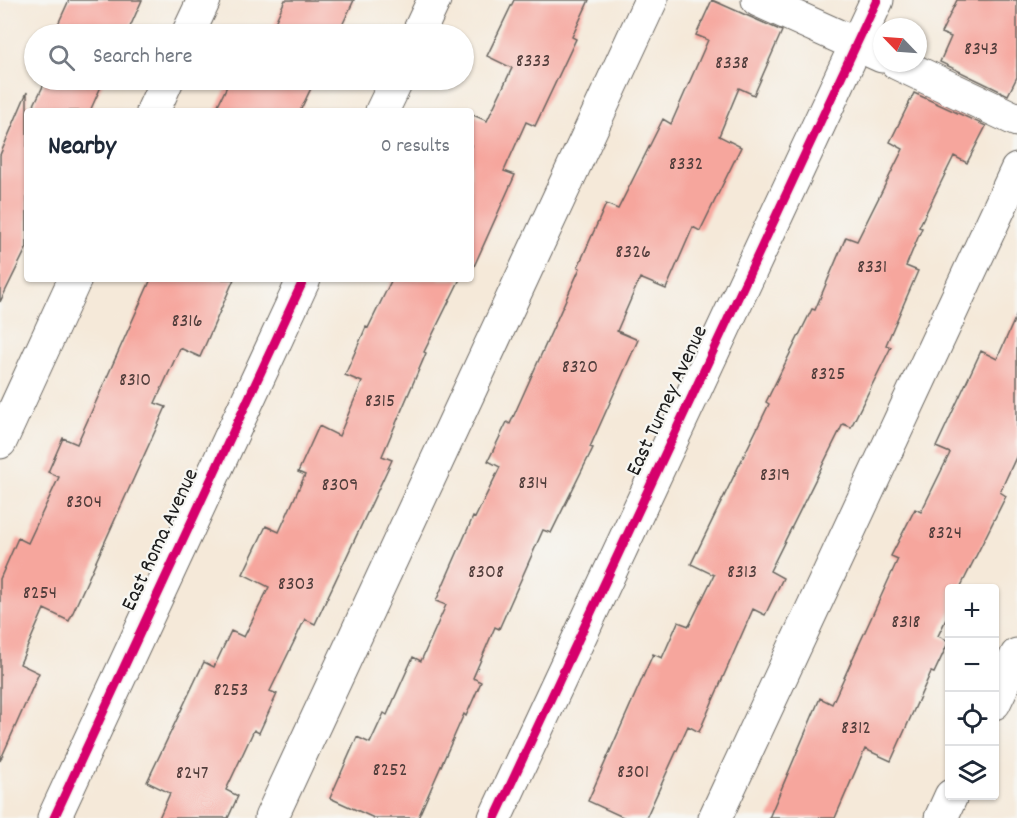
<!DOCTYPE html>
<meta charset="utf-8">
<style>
body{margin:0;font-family:Dekko,sans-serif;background:#f2f2f3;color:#1f2937}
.controls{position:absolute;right:18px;bottom:18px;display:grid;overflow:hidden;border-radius:6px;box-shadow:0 2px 4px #0004}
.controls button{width:54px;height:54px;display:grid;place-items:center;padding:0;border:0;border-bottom:2px solid #e0e1e3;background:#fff;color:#1f2937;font:30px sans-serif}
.compass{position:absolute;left:873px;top:18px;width:54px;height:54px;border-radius:50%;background:#fff;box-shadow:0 2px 4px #0004;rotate:295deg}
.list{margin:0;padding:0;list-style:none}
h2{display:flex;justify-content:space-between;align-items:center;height:78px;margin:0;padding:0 24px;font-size:26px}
h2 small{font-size:20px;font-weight:400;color:#747a83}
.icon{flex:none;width:33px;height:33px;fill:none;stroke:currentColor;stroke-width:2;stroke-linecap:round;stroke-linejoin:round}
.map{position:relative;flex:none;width:1017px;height:818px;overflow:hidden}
.search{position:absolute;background:#fff;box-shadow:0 2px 4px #0004;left:24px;top:24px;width:450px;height:66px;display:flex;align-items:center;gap:15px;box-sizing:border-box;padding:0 21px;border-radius:33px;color:#747a83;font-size:22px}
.panel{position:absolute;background:#fff;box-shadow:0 2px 4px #0004;left:24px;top:108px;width:450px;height:174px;border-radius:6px}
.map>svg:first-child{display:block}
.building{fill:#f6a69d}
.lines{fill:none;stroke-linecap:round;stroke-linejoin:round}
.minor-casing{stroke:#68645e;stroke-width:35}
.minor{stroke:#fff;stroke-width:33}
.cycleway-casing{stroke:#f6f6f2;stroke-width:13}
.cycleway{stroke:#d6006c;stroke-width:9}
.labels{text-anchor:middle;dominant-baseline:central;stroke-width:4.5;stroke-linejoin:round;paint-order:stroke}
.number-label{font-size:20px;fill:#523e3c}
.street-label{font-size:22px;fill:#1c1c1c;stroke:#f6f6f2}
</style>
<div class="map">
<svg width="1017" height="818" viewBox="0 0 1017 818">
<rect width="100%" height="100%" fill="#f6f6f2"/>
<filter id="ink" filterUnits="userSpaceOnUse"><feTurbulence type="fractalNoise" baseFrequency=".0167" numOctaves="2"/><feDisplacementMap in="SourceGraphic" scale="12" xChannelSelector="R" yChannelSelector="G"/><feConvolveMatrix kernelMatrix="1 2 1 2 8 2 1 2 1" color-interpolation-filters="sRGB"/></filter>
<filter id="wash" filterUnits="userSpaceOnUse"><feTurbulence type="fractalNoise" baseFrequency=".008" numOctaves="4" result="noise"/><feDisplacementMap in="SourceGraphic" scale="24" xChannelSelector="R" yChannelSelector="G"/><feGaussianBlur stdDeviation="1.35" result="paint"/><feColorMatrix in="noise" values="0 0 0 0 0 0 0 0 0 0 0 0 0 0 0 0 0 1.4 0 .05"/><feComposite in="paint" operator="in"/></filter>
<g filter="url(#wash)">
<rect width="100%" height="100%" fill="#f5e9d9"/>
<g id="blocks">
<path class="building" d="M69 0H142L130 27 142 32 141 34 54 33Z
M285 0H354L338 34H267L271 26 273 27Z
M514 0H589L572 37 576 39 535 126 526 122 504 171 515 175 471 273V114L487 121 512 68 487 56Z
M712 0 782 31 754 95 739 88 719 136 741 147 700 231 693 227 666 289 640 278 617 331 638 340 590 447 593 448 551 533 543 530 499 629 495 627 473 678 481 682 466 716 464 714 418 818H374L330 798 357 737 370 743 384 713 387 715 413 657 421 661 446 605 436 601 473 517 475 518 500 467 488 461 507 422 510 424 580 268 578 267 606 204 618 209 663 119 671 124 708 40 696 35Z
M957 0H1017V77L1008 95 940 62 951 37 941 33Z
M46 80H104L90 111H31Z
M230 80H315L300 111H215Z
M27 92V247L0 302V155Z
M914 93 986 126 967 163 954 156 919 227 922 228 906 266 918 271 886 345 891 347 851 427 843 424 770 571 783 578 765 615 753 609 699 732 688 726 646 818H625L588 801 653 654 662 658 678 622 689 626 714 575 691 564 769 404 766 402 812 309 815 310 846 237 857 241 903 149 890 142Z
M151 279H234L200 357 180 348 155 403 166 407 69 621 44 609 20 664 39 673 0 761V579L18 538 28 543 59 477 48 472 63 438 77 444Z
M392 279H460L424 352 426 353 382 456 392 460 315 624 305 619 270 691 277 694 259 733 254 730 226 790 238 796 228 818H159L170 793 147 782 204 662 214 667 231 631 244 637 269 587 243 574 266 526 279 532 305 475 298 472 319 426 339 436 362 382 345 375 366 327 368 328Z
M1017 314V455L1000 492 1006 496 960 588H950V611L938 636 949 641 934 673 931 672 891 761 865 749 835 818H769L820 698 832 704 898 559 891 556 915 509 921 512 950 453 936 447 981 351 997 359Z"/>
</g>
</g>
<g filter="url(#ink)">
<use href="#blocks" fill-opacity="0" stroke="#68645e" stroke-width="1.5"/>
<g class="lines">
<defs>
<path id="minor" d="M758 0 882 56
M188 34 204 0
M418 34 434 0
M897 63 1017 120
M153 111 167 80
M382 111 397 80
M0 442 75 279
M994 703 1017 655
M54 818 304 279
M271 818 651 0
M495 818 877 0
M715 818 1017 170
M941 818 951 796"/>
</defs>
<use href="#minor" class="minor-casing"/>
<use href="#minor" class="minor"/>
<defs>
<path id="cycleway" d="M54 818 304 279
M495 818 877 0"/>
</defs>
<use href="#cycleway" class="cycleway-casing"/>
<use href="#cycleway" class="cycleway"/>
</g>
</g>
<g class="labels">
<g class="number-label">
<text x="981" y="50">8343</text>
<text x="533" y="62">8333</text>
<text x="732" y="64">8338</text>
<text x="686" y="165">8332</text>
<text x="633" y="253">8326</text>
<text x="872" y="268">8331</text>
<text x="187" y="322">8316</text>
<text x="580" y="368">8320</text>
<text x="828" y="375">8325</text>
<text x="135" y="381">8310</text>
<text x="380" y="402">8315</text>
<text x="775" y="476">8319</text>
<text x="533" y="484">8314</text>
<text x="340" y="486">8309</text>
<text x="84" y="503">8304</text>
<text x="945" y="534">8324</text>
<text x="486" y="573">8308</text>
<text x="742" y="573">8313</text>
<text x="296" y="585">8303</text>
<text x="40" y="594">8254</text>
<text x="906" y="623">8318</text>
<text x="231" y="691">8253</text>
<text x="856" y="729">8312</text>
<text x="390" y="771">8252</text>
<text x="633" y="773">8301</text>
<text x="192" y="774">8247</text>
</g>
<g class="street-label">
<text transform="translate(668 401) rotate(-65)">East Turney Avenue</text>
<text transform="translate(161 540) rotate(-65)">East Roma Avenue</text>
</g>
</g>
</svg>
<div class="controls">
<button>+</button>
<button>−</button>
<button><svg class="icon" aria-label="locate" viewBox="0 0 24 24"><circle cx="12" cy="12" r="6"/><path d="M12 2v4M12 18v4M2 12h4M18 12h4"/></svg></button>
<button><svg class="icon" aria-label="layers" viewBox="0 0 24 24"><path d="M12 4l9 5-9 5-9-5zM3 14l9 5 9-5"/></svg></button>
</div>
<svg class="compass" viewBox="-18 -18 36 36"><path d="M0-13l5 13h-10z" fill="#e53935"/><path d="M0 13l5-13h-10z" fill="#747a83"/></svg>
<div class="search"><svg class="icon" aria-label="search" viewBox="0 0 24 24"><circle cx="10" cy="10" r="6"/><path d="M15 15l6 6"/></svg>Search here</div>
<section class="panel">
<h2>Nearby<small>0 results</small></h2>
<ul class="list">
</ul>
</section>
</div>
